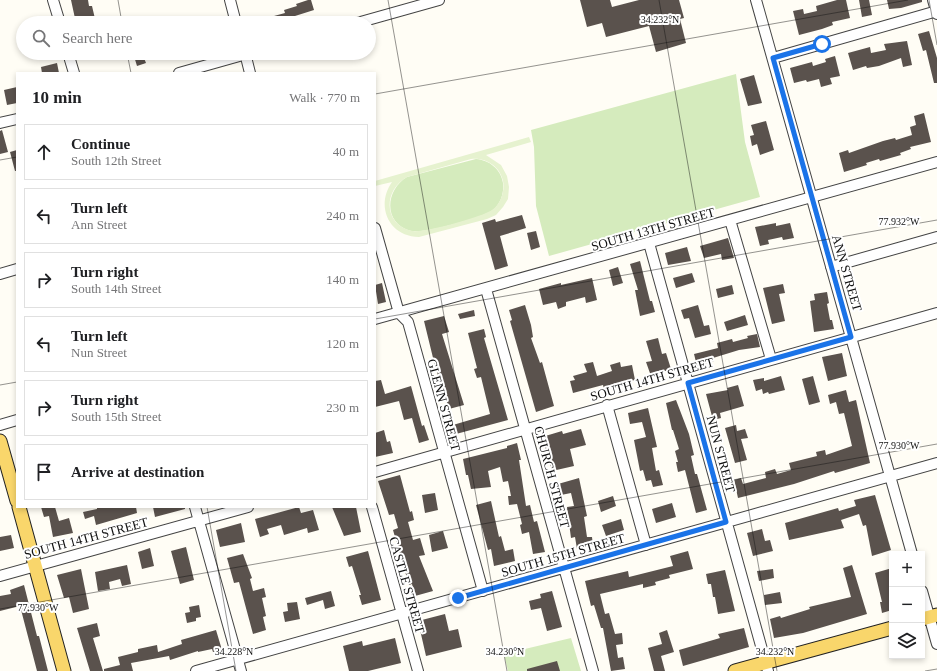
<!DOCTYPE html>
<meta charset="utf-8">
<style>
body{margin:0;font-family:"Times New Roman",serif;background:#f2f2f2;color:#202124}
.controls{position:absolute;right:12px;bottom:12px;display:grid;overflow:hidden;border-radius:0px;box-shadow:0 2px 6px #0003}
.controls button{width:36px;height:36px;display:grid;place-items:center;padding:0;border:0;border-bottom:1px solid #e0e0e0;background:#fff;color:#202124;font:20px sans-serif}
.stop{position:absolute;width:12px;height:12px;margin:-9px;border:3px solid #1a73e8;border-radius:50%;background:#fff}
.stop.end{background:#1a73e8;border-color:#fff;box-shadow:0 1px 4px #0008}
.list{margin:0;padding:0;list-style:none}
h2{display:flex;justify-content:space-between;align-items:center;height:52px;margin:0;padding:0 16px;font-size:17px}
h2 small{font-size:13px;font-weight:400;color:#757577}
.list li{display:grid;grid-template-columns:26px 1fr auto;gap:12px;align-items:center;box-sizing:border-box;height:56px;margin:0 8px 8px;padding:0 8px;border:1px solid #e0e0e0;border-radius:0px}
.list b{display:block;font-size:15px;white-space:nowrap}
.list p{margin:0;font-size:13px;white-space:nowrap;color:#757577}
.list em{font-size:13px;font-style:normal;color:#757577}
.icon{flex:none;width:22px;height:22px;fill:none;stroke:currentColor;stroke-width:2;stroke-linecap:round;stroke-linejoin:round}
.map{position:relative;flex:none;width:937px;height:671px;overflow:hidden}
.search{position:absolute;background:#fff;box-shadow:0 2px 6px #0003;left:16px;top:16px;width:360px;height:44px;display:flex;align-items:center;gap:10px;box-sizing:border-box;padding:0 14px;border-radius:22px;color:#757577;font-size:15px}
.panel{position:absolute;background:#fff;box-shadow:0 2px 6px #0003;left:16px;top:72px;width:360px;height:436px;border-radius:0px}
.map>svg:first-child{display:block}
.green{fill:#d5ebbd}
.pitch{fill:#e6f2cf;fill-rule:evenodd}
.building{fill:#5a524d}
.lines{fill:none;stroke-linecap:round;stroke-linejoin:round}
.minor-casing{stroke:#444;stroke-width:12}
.major-casing{stroke:#222;stroke-width:15}
.minor{stroke:#fff;stroke-width:10}
.major{stroke:#f9d66b;stroke-width:13}
.route{stroke:#1a73e8;stroke-width:5}
.ticks{fill:none;stroke:#111;stroke-width:1;stroke-opacity:0.45}
.labels{text-anchor:middle;dominant-baseline:central;stroke-width:4;stroke-linejoin:round;paint-order:stroke}
.street-label{font-size:13px;fill:#111;stroke:#fff}
.ticks-label{font-size:10px;text-anchor:middle;fill:#111;stroke:#fff;stroke-width:4;stroke-linejoin:round;paint-order:stroke}
</style>
<div class="map">
<svg width="937" height="671" viewBox="0 0 937 671">
<rect width="100%" height="100%" fill="#fffdf5"/>
<path class="green" d="M736 74 745 142 760 197 549 256 536 206 534 147 531 130Z
M476 159C489 160 501 169 503 183 504 193 501 203 493 210 482 218 423 234 411 231 383 224 385 190 407 177Z
M571 638 581 671H508L504 654Z"/>
<path class="pitch" d="M529 137 531 142 486 155 501 165 507 176 509 187 508 199 503 207 496 215 487 219 419 237C389 237 375 206 392 182L375 186V181ZM471 159C485 157 500 166 503 181 505 191 501 204 492 210 482 217 424 233 413 231 384 226 382 191 407 177Z"/>
<path class="building" d="M71 0H88L89 6H92L96 23H76Z
M308 0H311L314 10 295 16 296 23H276L274 16 285 13 284 10 297 6 296 4Z
M580 0H610L612 7 639 0H679L684 18 680 19 686 43 656 52 649 26 606 37 602 23 587 27Z
M837 0H846L850 18 832 22 833 25 822 29 799 35 793 11 803 9 804 14 817 11 816 6Z
M859 0H869L872 15 862 17Z
M887 0H922V2L901 8 889 9Z
M929 31 937 58V83H934L926 50 923 51 918 34Z
M907 41 912 65 903 67 901 58 879 66 867 68 866 66 853 70 848 53 870 47 871 53 886 50 884 44Z
M133 53H142L146 63 137 66Z
M835 56 840 76 830 78 832 84 821 87 819 79 807 82 806 80 794 83 790 68 812 62 813 66 826 62 825 59Z
M57 63 59 73H42L41 67Z
M754 75 762 103 748 106 740 79Z
M17 87V103L7 105 4 90Z
M924 113 931 142 910 147 911 149 900 153 901 155 880 161 879 159 866 163 867 165 844 172 839 153 848 150 849 153 883 141 895 138 896 140 912 135 910 127 916 125 914 116Z
M766 121 774 150 760 155 757 144 752 146 750 136 754 135 751 125Z
M2 130 8 152 0 154V131Z
M17 150V171H15L10 152Z
M522 215 526 228 500 236 508 266 495 270 482 223 495 219 496 222Z
M776 223V226L790 223 794 238 783 240 782 237 768 240 769 244 760 246 755 227Z
M536 231 540 247 531 250 527 233Z
M728 238 734 258 722 260 721 254 704 258 700 246Z
M687 247 691 261 668 265 665 253Z
M640 261 650 301H652L655 312 640 316 635 290H638L630 264Z
M618 267 623 283 613 286 609 270Z
M692 273 695 282 676 288 673 278Z
M592 278 597 300 586 303 585 297 566 302V306L558 309 556 302 543 305 539 289 561 283V285Z
M382 283 386 302 378 304 375 285Z
M783 284 785 293 779 294 785 321 772 324 763 288Z
M732 285 734 294 718 298 716 289Z
M827 292 829 303 827 304 830 320H832L834 329 814 332 810 301 815 300 814 294Z
M525 305 531 325 533 337 531 338 540 363 542 362 554 406 536 412 510 321 512 320 509 310Z
M698 305 704 326 709 325 711 334 695 338 689 318 684 319 681 310Z
M474 310 475 316 460 319 458 314Z
M745 315 748 325 727 331 724 322Z
M444 316 449 332 442 334 464 405 449 409 435 366 424 321Z
M484 329 486 337 484 338 508 420 456 434 453 425 490 414 481 377 477 378 474 369 477 368 468 333Z
M757 334 760 347 739 350 713 358 714 361 697 366 694 354 718 348 717 343 732 339 733 342 748 338 747 336Z
M658 338 662 354 666 353 671 369 651 376 646 362 652 361 646 341Z
M842 353 847 376 828 381 822 357Z
M593 362 597 376 612 371 610 365 620 362 621 367 632 365 635 380 604 389 603 385 573 393 570 381 575 380 573 376 587 372 584 364Z
M781 376 785 390 769 394 768 392 763 394 762 389 756 391 753 380 764 378V381Z
M813 376 820 402 809 405 802 379Z
M381 380 385 394 411 386 422 426 424 425 429 440 419 443 412 418 404 420 399 401 375 407V381Z
M738 385 744 406 720 413 721 418 713 420 706 394 728 390 727 388Z
M846 390 849 402 856 400 870 463 835 473 834 471 794 484 738 498 734 480 741 478 743 484 766 478 765 472 775 469 777 474 791 470 789 463 817 456 816 452 825 450 826 455 852 446 844 413 839 414 836 402 830 404 828 395Z
M676 400 689 434 694 455 691 456 695 474H697L707 510 696 513 685 470 678 472 676 462H678L675 451 679 449 673 430H672L666 403Z
M648 408 657 447 652 448 656 471 659 470 663 485 653 487 651 480 646 481 643 470 640 471 634 440 646 437 642 422 630 424 628 413Z
M736 425 737 431 745 429 748 438 741 439 747 460 735 463 725 428Z
M581 429 586 445 570 449 574 466 552 471 542 437 562 431 563 434Z
M384 430 387 442 390 441 393 453 375 457V433Z
M517 443 521 460H519L526 506 530 505 534 522 537 521 545 552 533 554 529 532 522 534 520 525 522 524 517 504 509 505 508 496H511L508 481 503 482 500 467 488 471 491 487 471 489 468 475H466L463 459 507 448V446Z
M400 475 410 512 412 511 414 520 408 522 413 540 420 538 425 555 419 556 433 591 415 596 412 584 409 585 397 544 393 530 398 528 394 514 389 515 378 481Z
M579 478 587 516 584 517 587 537H592L593 546 577 549 575 537 571 538 567 507 574 506 571 493 561 495 558 484Z
M435 493 438 510 425 513 422 495Z
M875 495 891 550 872 556 866 525 863 526 859 514 841 520 844 528 789 540 785 523 838 508 839 511 856 506 854 500Z
M613 496 616 506 601 512 598 501Z
M491 501 499 537 501 536 505 551 513 549 515 561 494 566 491 549 488 550 476 505Z
M672 503 676 517 656 523 652 509Z
M41 507H55L59 521 69 518 73 533 53 537 49 516 44 517Z
M97 507H136L137 513 96 525 94 516 85 519 83 512 97 509Z
M153 507H185V509L155 517Z
M299 507 301 513 313 510 319 530 308 533 307 528 284 535 281 525 267 529 269 534 260 537 255 519Z
M332 507H356L361 532 344 536Z
M621 519 624 530 606 536 602 525Z
M241 523 245 542 220 547 216 530Z
M762 529 765 541 770 540 773 551 753 556 747 533Z
M443 531 448 548 432 552 429 535Z
M11 535 14 548 0 551V537Z
M186 547 194 580 180 584 171 551Z
M150 548 154 566 142 569 138 552Z
M368 551 381 600 362 605 359 595H361L352 566 349 567 346 557Z
M688 551 693 569 669 575 670 578 655 582 656 585 643 588V584L600 594 605 614 609 613 615 634 622 633 623 644 616 645 618 658 623 657 625 669 611 671 603 628H601L594 605 591 606 585 581 628 571 629 577 673 566 670 556Z
M243 554 252 578 250 579 253 591 264 588 266 597 262 598 266 616 263 617 266 630 253 634 239 582 234 583 227 558Z
M127 565 131 584 122 586 120 579 109 582 110 589 98 591 95 572Z
M852 565 867 614 803 633 774 638 770 619 780 616 781 618 810 609 809 607 851 597 843 568Z
M892 568V610L882 613 880 602H882L875 573Z
M81 569 89 609 73 613 69 597 64 598 57 575Z
M773 569 774 578 759 581 757 571Z
M725 570 735 611 718 614 715 597H713L711 584H708L706 574Z
M24 585 37 636H39L48 671H37L20 606 0 611V596L11 594 10 590Z
M331 591 335 606 325 609 323 600 307 605 305 598Z
M552 591 562 627 547 631 541 608 531 610 529 601 541 598 540 594Z
M780 592 782 603 765 605 764 595Z
M297 602 300 619 285 622 283 612 288 611 287 603Z
M199 605 201 617 196 618V621L187 623 185 613 190 612 189 607Z
M445 614 449 631 458 629 462 647 426 656 418 621Z
M97 623 100 636 93 638 103 671H90L77 628Z
M744 628 749 647 683 666 679 650 720 638 718 634Z
M216 630 222 650 213 652 212 649 198 652V651L170 660 169 656 131 663 133 671H104V669L120 665 118 657 138 652V649L157 645 158 652 182 644 181 640Z
M667 630 674 652 661 656 665 671H654L648 648 662 644 659 633Z
M395 638 401 663 368 671H349L343 646 362 641 363 646Z
M557 661 560 671H527V669Z"/>
<g class="lines">
<defs>
<path id="minor" d="M53 0 60 23
M230 0 236 23
M756 0 912 554
M933 0 937 14
M357 23 439 0
M68 53 74 73
M245 53 250 73
M773 58 937 11
M179 73 250 53
M0 123 17 119
M730 220 771 359
M375 228 399 313 408 322 483 591
M649 243 768 671
M831 267 937 237
M0 274 17 269
M486 289 593 671
M375 319 937 162
M607 405 646 545
M0 425 17 420
M375 472 937 313
M195 507 241 671
M372 507 418 671
M0 576 248 507
M922 591 937 644
M196 671 937 463"/>
<path id="major" d="M0 441 17 501
M19 507 64 671
M922 619 937 615
M735 671 892 628"/>
</defs>
<use href="#minor" class="minor-casing"/>
<use href="#major" class="major-casing"/>
<use href="#minor" class="minor"/>
<use href="#major" class="major"/>
</g>
<g class="lines">
<path class="route" d="M458 598 726 522 688 383 851 337 773 58 822 44"/>
</g>
<path class="ticks" d="M118 0 122 23M388 0 507 671M659 0 777 671M929 0 937 45M127 53 131 73M375 94 908 0M0 160 17 157M375 319 937 220M0 385 17 382M207 507 236 671M0 609 937 444M925 671 937 669"/>
<g class="labels">
<g class="street-label">
<text transform="translate(653 229) rotate(-16)">SOUTH 13TH STREET</text>
<text transform="translate(847 273) rotate(74)">ANN STREET</text>
<text transform="translate(652 379) rotate(-16)">SOUTH 14TH STREET</text>
<text transform="translate(444 405) rotate(75)">GLENN STREET</text>
<text transform="translate(721 454) rotate(75)">NUN STREET</text>
<text transform="translate(552 477) rotate(75)">CHURCH STREET</text>
<text transform="translate(86 538) rotate(-15)">SOUTH 14TH STREET</text>
<text transform="translate(563 555) rotate(-16)">SOUTH 15TH STREET</text>
<text transform="translate(407 585) rotate(74)">CASTLE STREET</text>
</g>
</g>
<g class="ticks-label">
<text x="660" y="23">34.232°N</text>
<text x="899" y="225">77.932°W</text>
<text x="899" y="449">77.930°W</text>
<text x="38" y="611">77.930°W</text>
<text x="234" y="655">34.228°N</text>
<text x="505" y="655">34.230°N</text>
<text x="775" y="655">34.232°N</text>
</g>
</svg>
<div class="controls">
<button>+</button>
<button>−</button>
<button><svg class="icon" aria-label="layers" viewBox="0 0 24 24"><path d="M12 4l9 5-9 5-9-5zM3 14l9 5 9-5"/></svg></button>
</div>
<div class="stop" style="left:822px;top:44px"></div>
<div class="stop end" style="left:458px;top:598px"></div>
<div class="search"><svg class="icon" aria-label="search" viewBox="0 0 24 24"><circle cx="10" cy="10" r="6"/><path d="M15 15l6 6"/></svg>Search here</div>
<section class="panel">
<h2>10 min<small>Walk · 770 m</small></h2>
<ul class="list">
<li><svg class="icon" aria-label="ahead" viewBox="0 0 24 24"><path d="M12 20V5M6 11l6-6 6 6"/></svg><div><b>Continue</b><p>South 12th Street</p></div><em>40 m</em></li>
<li><svg class="icon" aria-label="left" viewBox="0 0 24 24"><path d="M17 20v-9H6M10 6l-5 5 5 5"/></svg><div><b>Turn left</b><p>Ann Street</p></div><em>240 m</em></li>
<li><svg class="icon" aria-label="right" viewBox="0 0 24 24"><path d="M7 20v-9h11M14 6l5 5-5 5"/></svg><div><b>Turn right</b><p>South 14th Street</p></div><em>140 m</em></li>
<li><svg class="icon" aria-label="left" viewBox="0 0 24 24"><path d="M17 20v-9H6M10 6l-5 5 5 5"/></svg><div><b>Turn left</b><p>Nun Street</p></div><em>120 m</em></li>
<li><svg class="icon" aria-label="right" viewBox="0 0 24 24"><path d="M7 20v-9h11M14 6l5 5-5 5"/></svg><div><b>Turn right</b><p>South 15th Street</p></div><em>230 m</em></li>
<li><svg class="icon" aria-label="arrive" viewBox="0 0 24 24"><path d="M6 21V4h12l-3 4 3 4H6"/></svg><div><b>Arrive at destination</b></div></li>
</ul>
</section>
</div>
